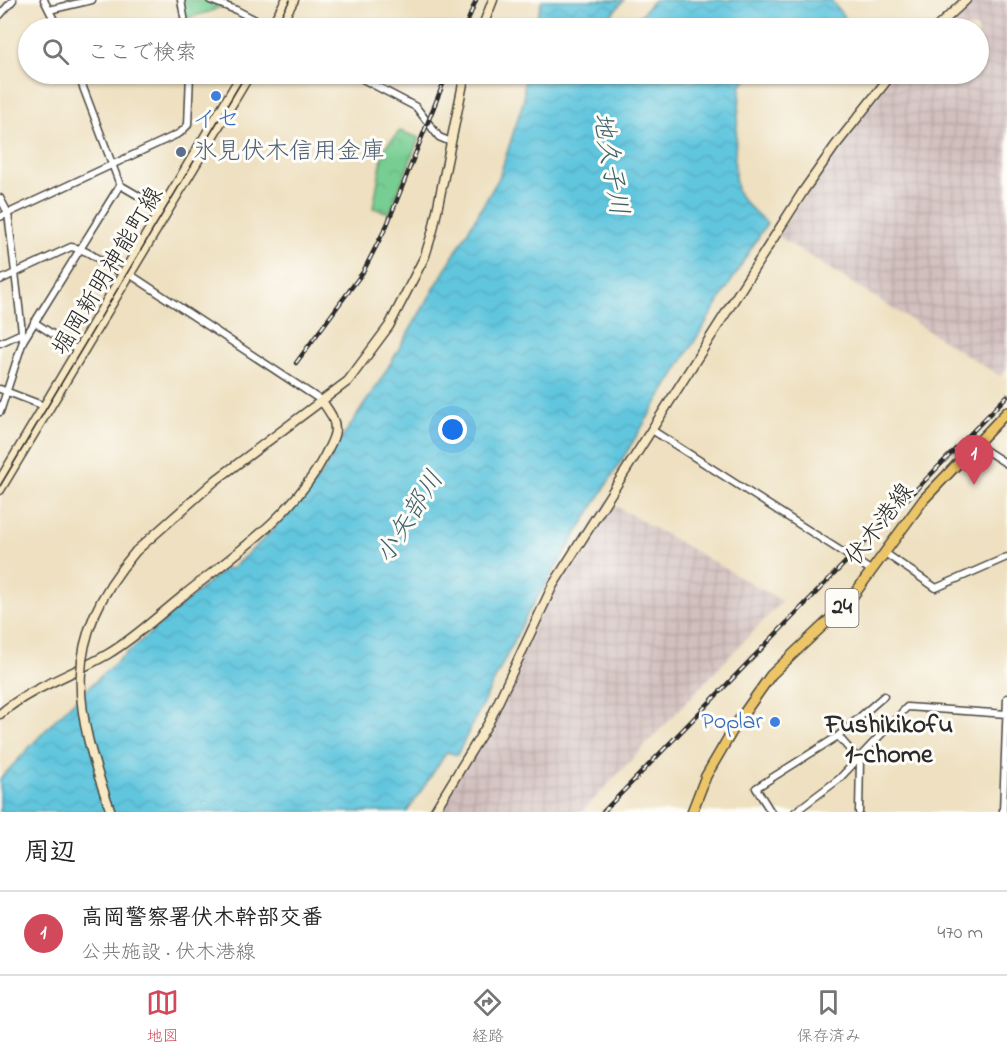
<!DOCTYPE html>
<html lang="ja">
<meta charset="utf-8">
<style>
body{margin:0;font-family:"Indie Flower","Klee One",sans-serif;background:#f2f2f2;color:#222}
.you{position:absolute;left:453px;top:430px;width:21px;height:21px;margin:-15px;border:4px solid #fff;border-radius:50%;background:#1a73e8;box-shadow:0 0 0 9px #1a73e833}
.badge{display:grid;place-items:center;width:39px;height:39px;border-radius:50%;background:#d1495b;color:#fff;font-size:20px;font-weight:700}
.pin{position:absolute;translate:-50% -50px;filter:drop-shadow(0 2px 3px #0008)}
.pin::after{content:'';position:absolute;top:32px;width:21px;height:18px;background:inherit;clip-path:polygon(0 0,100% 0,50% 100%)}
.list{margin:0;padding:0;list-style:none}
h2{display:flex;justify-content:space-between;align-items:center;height:78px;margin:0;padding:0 24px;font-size:26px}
h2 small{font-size:20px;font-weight:400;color:#767676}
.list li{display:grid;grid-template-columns:39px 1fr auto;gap:18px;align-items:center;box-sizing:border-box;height:84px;padding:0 24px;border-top:2px solid #e0e0e0}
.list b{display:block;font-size:22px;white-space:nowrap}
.list p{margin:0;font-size:20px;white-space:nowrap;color:#767676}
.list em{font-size:20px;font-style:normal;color:#767676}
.icon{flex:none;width:33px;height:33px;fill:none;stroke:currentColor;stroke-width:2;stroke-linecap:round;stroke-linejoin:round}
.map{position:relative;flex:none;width:1007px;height:812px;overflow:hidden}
.search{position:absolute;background:#fff;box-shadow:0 2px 4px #0004;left:18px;right:18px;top:18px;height:66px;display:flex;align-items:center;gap:15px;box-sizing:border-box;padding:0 21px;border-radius:33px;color:#767676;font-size:22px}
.sheet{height:162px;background:#fff}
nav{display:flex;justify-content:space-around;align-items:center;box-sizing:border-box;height:84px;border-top:2px solid #e0e0e0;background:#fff;font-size:16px;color:#767676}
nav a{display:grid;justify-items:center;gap:3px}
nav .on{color:#d1495b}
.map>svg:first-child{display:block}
.industrial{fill:url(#industrial-grid)}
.park{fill:url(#park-crowns);stroke:#517c5f;stroke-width:1.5}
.water{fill:url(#water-waves);stroke:#467884;stroke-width:1.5}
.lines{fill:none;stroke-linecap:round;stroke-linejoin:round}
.street-casing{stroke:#484641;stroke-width:9}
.secondary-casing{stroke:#484641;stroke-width:11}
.primary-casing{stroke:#484641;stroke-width:12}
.street{stroke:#fff;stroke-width:6}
.secondary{stroke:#f8e8c3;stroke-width:8}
.primary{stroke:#edc569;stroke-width:9}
.tram{stroke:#2b2b2b;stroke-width:1.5}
.rail-casing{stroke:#2b2b2b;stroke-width:4.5}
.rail{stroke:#fdfcf7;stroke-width:2;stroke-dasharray:7;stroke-linecap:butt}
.secondary-bridge-casing{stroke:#484641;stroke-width:11;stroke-linecap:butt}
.secondary-bridge{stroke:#f8e8c3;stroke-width:8}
.shop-dot{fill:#3f7fe0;stroke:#fdfcf7;stroke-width:2}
.service-dot{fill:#5c6f8a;stroke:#fdfcf7;stroke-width:2}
.labels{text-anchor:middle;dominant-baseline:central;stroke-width:6;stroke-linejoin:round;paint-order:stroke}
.shield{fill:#fdfcf7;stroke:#6a6a68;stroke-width:1.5}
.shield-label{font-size:22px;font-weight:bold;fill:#2b2b2b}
.shop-label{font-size:24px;fill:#366cbe;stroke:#fdfcf7}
.service-label{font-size:24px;fill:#4e5e75;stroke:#fdfcf7;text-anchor:start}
.street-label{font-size:24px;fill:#2b2b2b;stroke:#fdfcf7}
.water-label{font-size:26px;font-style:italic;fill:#3e616a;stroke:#fdfcf7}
.neighbourhood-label{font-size:26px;font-weight:bold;fill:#2b2b2b;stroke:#fdfcf7}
</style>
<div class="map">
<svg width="1007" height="812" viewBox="0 0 1007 812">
<defs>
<pattern id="industrial-grid" width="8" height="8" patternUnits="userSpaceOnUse" patternTransform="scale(1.5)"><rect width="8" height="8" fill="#d1bfbd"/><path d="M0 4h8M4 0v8" fill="none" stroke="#b4a4a3"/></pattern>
<pattern id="park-crowns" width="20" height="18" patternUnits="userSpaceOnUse" patternTransform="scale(1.5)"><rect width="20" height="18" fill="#77ce93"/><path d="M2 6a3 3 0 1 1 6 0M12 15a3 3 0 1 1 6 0" fill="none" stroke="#67b17f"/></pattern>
<pattern id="water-waves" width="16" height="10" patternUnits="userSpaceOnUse" patternTransform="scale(1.5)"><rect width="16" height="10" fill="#61c6de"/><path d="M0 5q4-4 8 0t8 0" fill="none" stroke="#54aabf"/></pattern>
</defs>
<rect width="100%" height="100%" fill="#fdfcf7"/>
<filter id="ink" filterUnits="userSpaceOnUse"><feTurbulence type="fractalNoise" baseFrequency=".0167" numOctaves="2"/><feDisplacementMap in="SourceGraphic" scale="12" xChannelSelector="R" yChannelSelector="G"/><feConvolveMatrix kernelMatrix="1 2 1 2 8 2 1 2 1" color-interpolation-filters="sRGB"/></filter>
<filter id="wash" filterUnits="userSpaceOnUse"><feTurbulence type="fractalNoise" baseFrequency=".008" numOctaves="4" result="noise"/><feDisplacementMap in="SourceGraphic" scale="24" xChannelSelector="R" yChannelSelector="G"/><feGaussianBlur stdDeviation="1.35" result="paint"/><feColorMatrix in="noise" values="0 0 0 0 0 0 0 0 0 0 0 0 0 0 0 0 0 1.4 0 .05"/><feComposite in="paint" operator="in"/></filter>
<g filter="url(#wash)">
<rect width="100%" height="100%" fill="#eee0c0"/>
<path class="industrial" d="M966 0H1007V369L1000 376 776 235 892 74H978V28H936Z
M607 501 782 601 582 812H434L489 722 553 585Z"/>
<path class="park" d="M181 0H210L224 5 209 12 184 19Z
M400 131 419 138 390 213 373 208 384 148Z"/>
<path class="water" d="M542 0H624L600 28H534Z
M654 0H831L848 22 842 28H629Z
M524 74H756L741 84C740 109 728 178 740 196 747 206 758 215 767 223L528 613 457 755 447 752 407 812H0V779L55 720 106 671 224 569H231L268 535 323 473 334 450 383 376 499 178 524 99Z"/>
</g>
<g filter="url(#ink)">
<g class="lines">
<defs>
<path id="street" d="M44 0 58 28
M181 0 186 28
M210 0 236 10 271 28
M49 10 92 0
M0 15 13 0
M78 74 120 185 163 210
M353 74 416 107 439 137 451 142
M0 198 8 213 23 340
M0 217 180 133 188 125 190 74
M0 280 71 247C94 250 109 272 131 275L322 401
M34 322 79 351
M0 343 22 333
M0 389 47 407
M0 412 23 341 120 185
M652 430 872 571
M976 444 1007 464
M885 553 936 588 1007 557
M838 736 859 760
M771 812 756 788 838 736 884 696
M795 812 839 779 907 707 1007 714
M859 812 860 759
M1003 812 1007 698"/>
<path id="secondary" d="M270 28 286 0
M278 28 294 0
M482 28 493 0
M936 28 966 0
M0 480 242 74
M0 490 250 74
M136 551 216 480 348 381 389 326 425 256 433 230 465 74
M0 714C32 687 72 675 108 654 135 638 159 615 184 595 235 554 294 515 325 455 329 447 335 438 335 429 335 418 328 410 322 401
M434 812 489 722 553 585 804 190 835 146 892 74"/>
<path id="primary" d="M692 812 706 776 737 723 771 675 850 600 924 499 1007 412"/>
</defs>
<use href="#street" class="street-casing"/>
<use href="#secondary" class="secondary-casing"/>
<use href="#primary" class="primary-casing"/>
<use href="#street" class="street"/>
<use href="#secondary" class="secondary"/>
<use href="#primary" class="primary"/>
<path class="tram" d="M274 28 290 0
M0 486 246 74"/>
<defs>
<path id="rail" d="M465 28 476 0
M296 363 363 272 387 225 447 74
M603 812 1007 396"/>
</defs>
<use href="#rail" class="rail-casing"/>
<use href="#rail" class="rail"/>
<defs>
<path id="secondary-bridge" d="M111 812C74 709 59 641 136 551"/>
</defs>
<use href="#secondary-bridge" class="secondary-bridge-casing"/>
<use href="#secondary-bridge" class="secondary-bridge"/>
</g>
</g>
<g class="shop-dot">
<circle cx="216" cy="96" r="6"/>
<circle cx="775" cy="722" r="6"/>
</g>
<circle class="service-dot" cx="181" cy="152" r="6"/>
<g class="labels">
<rect class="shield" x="825.5" y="589" width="33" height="38" rx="4.5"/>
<g class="shield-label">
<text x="842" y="608">24</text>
</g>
<g class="shop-label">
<text x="216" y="120">イセ</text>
<text x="763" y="722" text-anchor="end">Poplar</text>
</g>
<g class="service-label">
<text x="193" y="152">氷見伏木信用金庫</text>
</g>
<g class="street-label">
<text transform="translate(109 272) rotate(-59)">堀岡新明神能町線</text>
<text transform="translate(881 525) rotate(-53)">伏木港線</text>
</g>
<g class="water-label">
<text transform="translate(609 164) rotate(80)">地久子川</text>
<text transform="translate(411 518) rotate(-58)">小矢部川</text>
</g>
<g class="neighbourhood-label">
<text x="889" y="726">Fushikikofu<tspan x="889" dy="30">1-chome</tspan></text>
</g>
</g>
</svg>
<div class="you"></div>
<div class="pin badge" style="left:974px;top:485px">1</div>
<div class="search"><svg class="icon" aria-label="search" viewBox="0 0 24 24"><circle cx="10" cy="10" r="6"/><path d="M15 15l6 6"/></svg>ここで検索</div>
</div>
<section class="sheet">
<h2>周辺<small></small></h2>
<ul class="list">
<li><span class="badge">1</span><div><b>高岡警察署伏木幹部交番</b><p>公共施設 · 伏木港線</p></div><em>470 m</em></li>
</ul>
</section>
<nav>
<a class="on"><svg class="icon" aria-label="map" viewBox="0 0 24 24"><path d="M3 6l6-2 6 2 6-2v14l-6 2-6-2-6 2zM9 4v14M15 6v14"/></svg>地図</a>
<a><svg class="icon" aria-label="directions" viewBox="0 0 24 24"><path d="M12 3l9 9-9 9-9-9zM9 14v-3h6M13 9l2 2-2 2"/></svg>経路</a>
<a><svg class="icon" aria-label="saved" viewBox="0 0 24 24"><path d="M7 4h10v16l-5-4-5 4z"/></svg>保存済み</a>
</nav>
